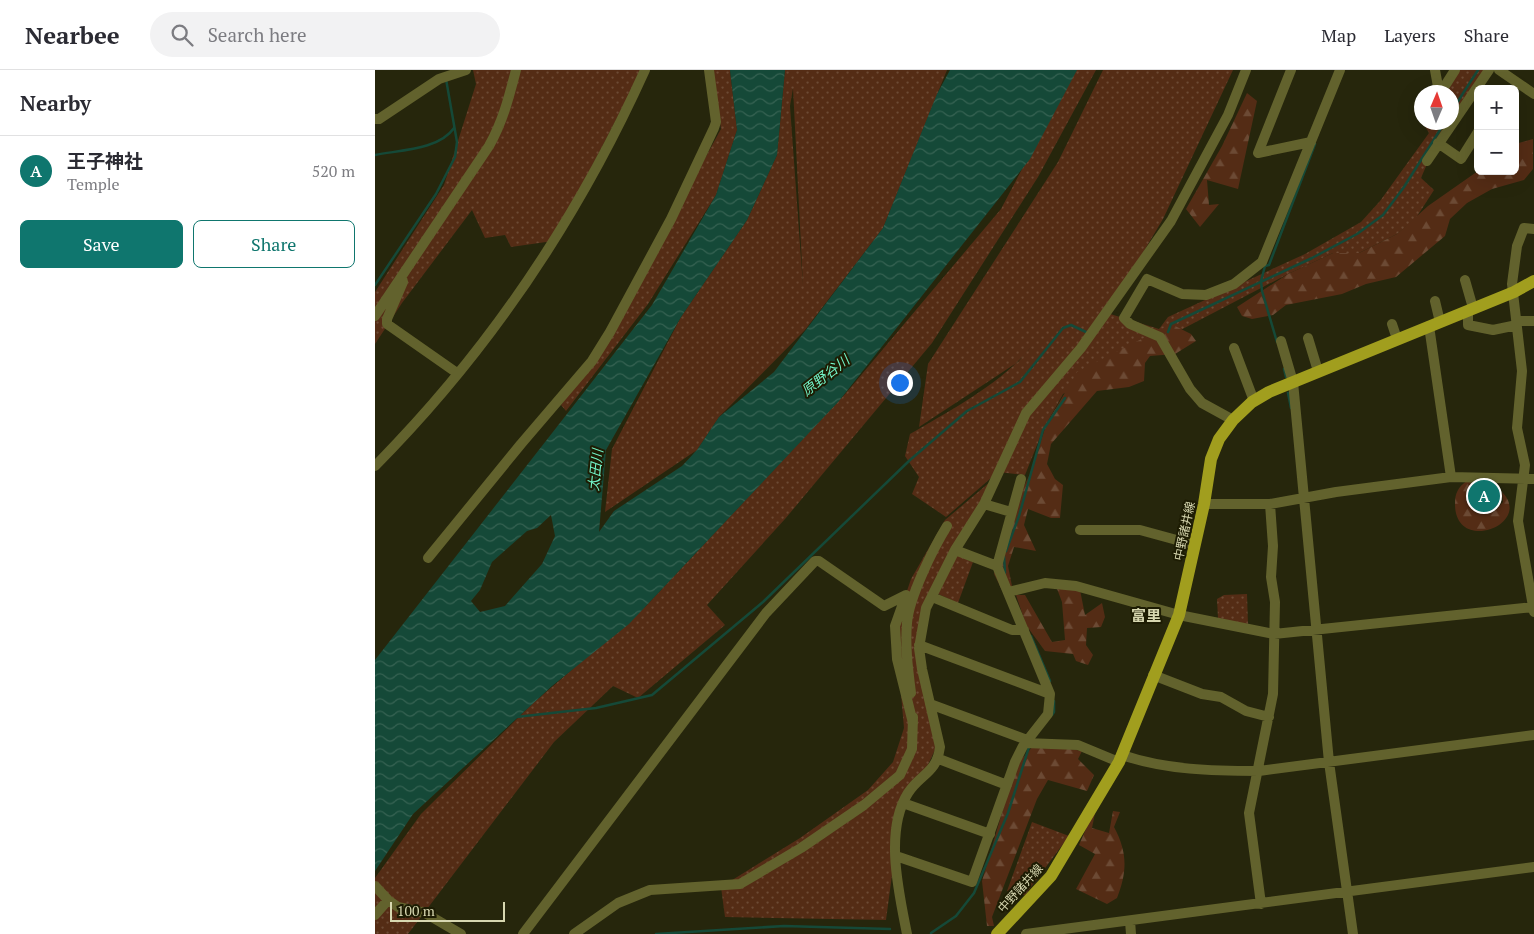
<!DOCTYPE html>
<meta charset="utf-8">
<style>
body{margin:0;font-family:"PT Serif","Noto Sans JP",serif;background:#f2f2f3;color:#2b2b33}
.controls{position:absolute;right:15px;top:15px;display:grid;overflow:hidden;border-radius:8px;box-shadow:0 5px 20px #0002}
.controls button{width:45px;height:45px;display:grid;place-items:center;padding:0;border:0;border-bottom:1px solid #e1e1e2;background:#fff;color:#2b2b33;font:25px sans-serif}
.compass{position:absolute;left:1039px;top:15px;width:45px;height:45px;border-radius:50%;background:#fff;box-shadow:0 5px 20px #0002;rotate:2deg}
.scale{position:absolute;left:15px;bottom:12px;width:115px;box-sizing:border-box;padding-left:5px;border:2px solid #d7d7b0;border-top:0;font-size:14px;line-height:18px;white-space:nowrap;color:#d7d7b0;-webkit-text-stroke:4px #1d1c03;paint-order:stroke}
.you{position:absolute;left:524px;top:312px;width:18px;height:18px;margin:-12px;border:4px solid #fff;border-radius:50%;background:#1a73e8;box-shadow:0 0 0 8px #1a73e833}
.badge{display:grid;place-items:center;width:32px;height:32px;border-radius:50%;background:#0f766e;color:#fff;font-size:16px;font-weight:700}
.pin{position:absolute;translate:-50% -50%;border:2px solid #fff;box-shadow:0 1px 5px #0006}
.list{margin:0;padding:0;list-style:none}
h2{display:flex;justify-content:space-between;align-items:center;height:65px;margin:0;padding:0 20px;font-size:21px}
h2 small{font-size:16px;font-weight:400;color:#7c7c81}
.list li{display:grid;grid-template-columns:32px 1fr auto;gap:15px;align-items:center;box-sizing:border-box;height:70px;padding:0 20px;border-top:1px solid #e1e1e2}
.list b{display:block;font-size:19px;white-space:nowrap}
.list p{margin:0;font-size:16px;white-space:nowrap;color:#7c7c81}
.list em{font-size:16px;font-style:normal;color:#7c7c81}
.actions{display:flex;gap:10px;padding:15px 20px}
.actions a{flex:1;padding:11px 0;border:1px solid #0f766e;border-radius:8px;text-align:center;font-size:18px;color:#0f766e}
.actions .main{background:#0f766e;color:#fff}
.icon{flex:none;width:28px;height:28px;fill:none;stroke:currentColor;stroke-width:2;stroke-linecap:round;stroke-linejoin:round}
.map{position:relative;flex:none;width:1159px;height:864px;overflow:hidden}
header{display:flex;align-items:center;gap:30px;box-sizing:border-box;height:70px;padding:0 25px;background:#fff;border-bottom:1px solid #e1e1e2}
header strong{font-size:24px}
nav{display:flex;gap:28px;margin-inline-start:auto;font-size:18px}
.search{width:350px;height:45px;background:#f2f2f3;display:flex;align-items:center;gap:12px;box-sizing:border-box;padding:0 18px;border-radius:28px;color:#7c7c81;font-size:19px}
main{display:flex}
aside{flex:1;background:#fff}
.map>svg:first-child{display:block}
.grass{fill:url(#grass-dots);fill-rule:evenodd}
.forest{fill:url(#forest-firs)}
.water{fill:url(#water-waves);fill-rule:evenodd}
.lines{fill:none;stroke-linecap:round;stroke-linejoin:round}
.stream{stroke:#154938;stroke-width:2.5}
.minor{stroke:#62622d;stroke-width:10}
.major{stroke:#a19e1e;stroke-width:12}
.labels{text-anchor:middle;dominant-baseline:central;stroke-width:4;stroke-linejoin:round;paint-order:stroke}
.street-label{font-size:12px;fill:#d7d7b0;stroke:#1d1c03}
.water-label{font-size:14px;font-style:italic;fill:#72f4c8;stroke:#1d1c03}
.quarter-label{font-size:15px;font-weight:bold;fill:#d7d7b0;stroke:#1d1c03}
</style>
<header>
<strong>Nearbee</strong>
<div class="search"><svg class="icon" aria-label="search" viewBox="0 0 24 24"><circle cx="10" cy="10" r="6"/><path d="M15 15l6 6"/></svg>Search here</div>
<nav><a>Map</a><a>Layers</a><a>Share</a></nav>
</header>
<main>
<aside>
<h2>Nearby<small></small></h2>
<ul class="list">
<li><span class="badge">A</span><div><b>王子神社</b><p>Temple</p></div><em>520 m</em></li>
</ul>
<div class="actions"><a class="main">Save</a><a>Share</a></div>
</aside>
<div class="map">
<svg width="1159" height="864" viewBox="0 0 1159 864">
<defs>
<pattern id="grass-dots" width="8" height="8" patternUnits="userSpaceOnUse" patternTransform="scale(1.25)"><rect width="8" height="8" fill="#542c15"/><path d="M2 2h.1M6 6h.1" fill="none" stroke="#6c4a34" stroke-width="1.8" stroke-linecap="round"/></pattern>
<pattern id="forest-firs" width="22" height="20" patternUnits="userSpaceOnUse" patternTransform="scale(1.25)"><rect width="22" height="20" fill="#542c15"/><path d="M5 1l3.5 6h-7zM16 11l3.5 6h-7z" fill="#6c4a34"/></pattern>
<pattern id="water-waves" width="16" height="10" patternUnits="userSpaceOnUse" patternTransform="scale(1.25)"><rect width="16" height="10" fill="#154938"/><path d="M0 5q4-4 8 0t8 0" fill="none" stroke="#366252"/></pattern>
</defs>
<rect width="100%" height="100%" fill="#26260c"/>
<path class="grass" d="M98 0H267L178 171 136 177 130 165 110 168 97 140 27 233 0 274V222L69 115 101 14Z
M338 0H355L362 60 341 125 273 234 191 341 186 335 224 281 346 59Z
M410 0H572L508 158 430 260 344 347 322 380 230 442 237 379 306 247 372 150 402 85ZM418 18 428 216 415 36Z
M699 0H721L663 107 557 273 410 449 332 535 350 555 263 628 238 616 179 672 33 864H0V808L46 744 156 635 271 536 471 323 626 139Z
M728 0H858L788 149 732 243 784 259 793 247 930 184 986 152 1005 131 1054 63 1048 53 1076 52 1055 87 1046 108 1059 120 1041 148 1022 164 984 183H958L913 204 752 288 688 324 668 360 650 405 623 402 571 447 537 424 544 407 530 386 535 364C576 340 627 313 657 276L643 292 544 357 553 294 683 92Z
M1084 0H1110L1077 52 1076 22H1070Z
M622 406 547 554V599L564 671 547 708 525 745 511 850 350 847 346 817 425 768 493 720 518 692 529 658 520 556 536 509 570 450Z
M582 485 598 492 583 533 563 524Z
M872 524 873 556 843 548 842 529 849 525Z
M657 752 694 766 650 825 632 821Z"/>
<path class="forest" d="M872 23 882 31 863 119 832 110 834 135 844 134 825 157 811 139 847 76Z
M1158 69V99L1149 110 1117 119 1092 133 1075 149 1070 166 1021 207 991 214 967 224 911 235 898 245 877 249 867 246 862 237 913 204 958 183H984L1022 164 1053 136 1103 101H1140V74Z
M796 254 816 264 821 271 800 284 775 286 770 293 769 311 754 317 722 321 676 374 672 394 680 409 688 415 685 448H676L653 439 649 455 661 481 639 477 633 496 638 521 628 522 619 504 636 442 656 402 671 355 702 302Z
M1092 411 1119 413 1122 425 1109 433 1118 442 1128 432 1127 422C1159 454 1080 485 1080 434 1080 423 1083 417 1092 411Z
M681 516 705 520 710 545 727 533 730 547 726 557 712 558 711 575 718 585 713 595 701 591 698 584 670 581 651 555 641 525H650L677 572 690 570 687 532Z
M661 673 707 681 703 689 719 705 712 721 673 710 662 729 617 847 619 856H612L607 811 641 695Z
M738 741 745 742 739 757C753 783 752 802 742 828L732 834 701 819 720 784 704 775 717 745 720 743 717 758 734 763Z"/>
<path class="water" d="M355 0H410L402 85 372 150 306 247 231 380 224 462 239 441 307 396 322 380 344 347 399 302 508 158 562 24 575 0H702L655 89 464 331 254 554 177 616 38 744 0 801V590L277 235 341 125 362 60ZM176 445 180 466 167 494 130 536 105 542 96 531 105 520 117 492 152 461 162 458Z"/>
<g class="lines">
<path class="stream" d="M1076 42 1103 0
M0 85C24 80 64 80 79 58
M0 215 61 124 80 87 82 72 71 9
M793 262 796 254 937 188 982 164 1008 145 1029 117 1070 52
M902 272 887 221 886 211 890 196 894 195 940 74
M909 299 911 307
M913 323 916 338
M631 481 644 446 668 360 690 328
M629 486 630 503
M656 566 675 611
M677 645 679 642V631
M141 647 221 638 277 625 388 532 535 390 592 341 645 312 688 258 696 255 711 262
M556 863 581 846 599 823 633 743 654 677
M281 864 409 856 515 859"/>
<path class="minor" d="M916 0 883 83 936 72
M1060 0 1064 22
M1124 0 1159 24
M1066 22 1080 0
M0 49H4L64 9 91 0
M1063 73 1086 89 1103 62
M1052 91 1114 0
M1159 159 1149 158 1142 176 1137 214 1147 301 1142 358 1150 395 1143 451 1159 542
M27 208 28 212 12 249V254L82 303
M1090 210 1098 238
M1060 231 1065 252
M1093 241V255L1118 260 1142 255
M0 246 114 76C128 51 134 27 141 0
M1142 251H1159
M1017 254 1022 269
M1054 256 1076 407
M933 268 943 301
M906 271 918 312 954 692 978 864
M859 278 879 331
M858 350 827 333 815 319 785 267 755 254 749 248 772 209 807 224 831 225 859 214 887 192 965 0
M0 396C113 282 204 146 270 0
M609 434 636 442
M829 434H895L961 422 1076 407 1159 409
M705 460H765L820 475
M580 480 622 496
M53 488 146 374 217 291 235 262 296 149 339 58 341 52 334 0
M633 522 670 513 701 516 804 545 899 564 1158 537
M557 527 637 560H649
M544 575 675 624
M778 605 827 624 846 627 871 641 894 647
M536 623C533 599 530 577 532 553 534 527 558 479 572 456
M555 634 652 670
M650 673 703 675 744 692
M747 685C791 700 838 701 884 701L1159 665
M564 689 632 715
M528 733 615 764
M521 786 597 812 640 692 648 676 673 644 675 624 622 496 646 409
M0 816 13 830 23 837 50 843 86 864
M886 834 874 743 898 624 900 532 896 507 898 476 895 434
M0 845 13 830
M755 851 756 864
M148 864 391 543 440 491H444L509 536 531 525 520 556 522 589 538 653
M199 864 243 833 275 820 365 814 426 778 489 735 525 705 537 679 538 647
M532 864C524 823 509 761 533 723 545 704 562 703 565 677L547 599 544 578 551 538 580 480 609 434 651 343 706 278 796 151 853 45 871 0
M651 864 1159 797"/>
<path class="major" d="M622 864 676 806 744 692 804 545 829 434 836 389 844 369 858 350 877 332 894 322 1139 222 1159 211"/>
</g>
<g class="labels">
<g class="street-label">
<text transform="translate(809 461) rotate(-78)">中野諸井線</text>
<text transform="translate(645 818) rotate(-48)">中野諸井線</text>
</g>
<g class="water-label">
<text transform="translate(450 305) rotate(-38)">原野谷川</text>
<text transform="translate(220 400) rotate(-84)">太田川</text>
</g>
<g class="quarter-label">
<text x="771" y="545">富里</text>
</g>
</g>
</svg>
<div class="controls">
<button>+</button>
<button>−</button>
</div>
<svg class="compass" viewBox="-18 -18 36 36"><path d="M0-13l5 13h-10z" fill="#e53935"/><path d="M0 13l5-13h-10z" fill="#7c7c81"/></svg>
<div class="scale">100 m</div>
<div class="you"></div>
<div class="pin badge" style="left:1109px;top:426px">A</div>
</div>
</main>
